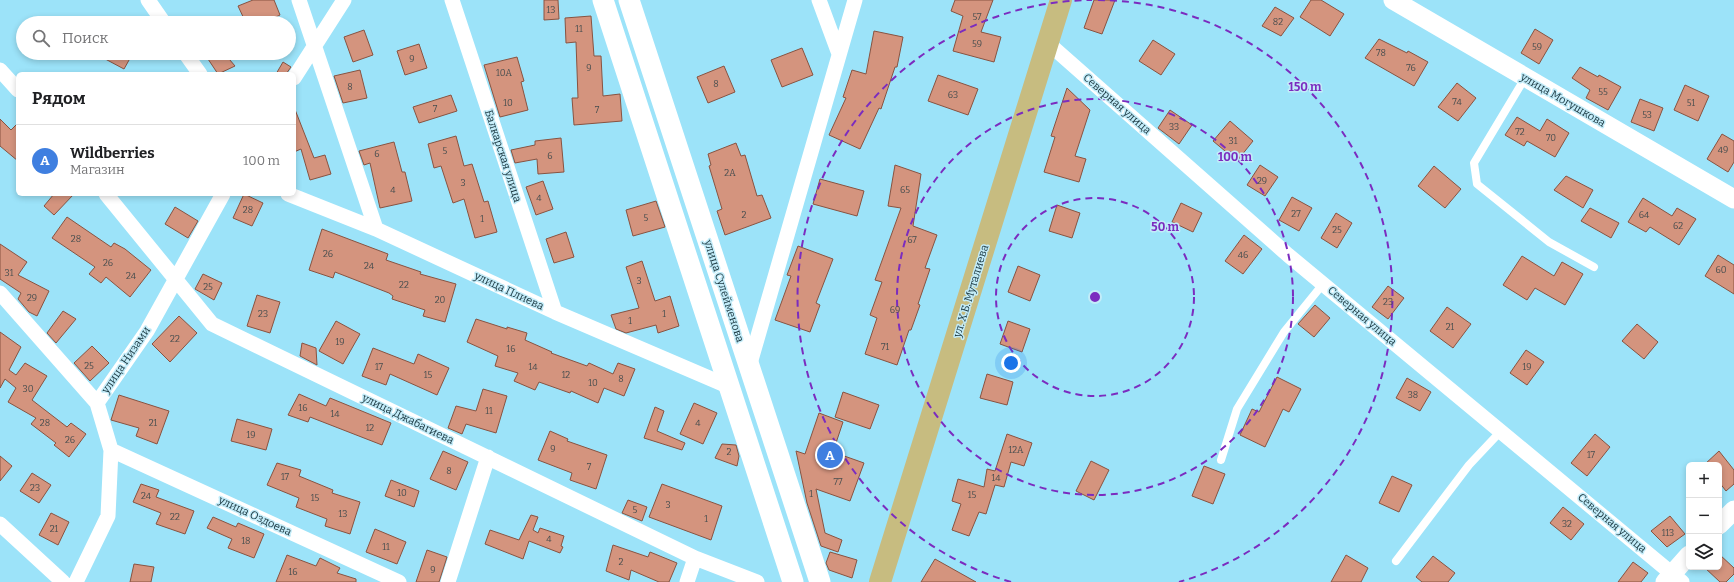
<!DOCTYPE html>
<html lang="ru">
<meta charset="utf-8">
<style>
body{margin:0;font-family:Bitter,serif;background:#f2f2f2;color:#202124}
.controls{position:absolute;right:12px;bottom:12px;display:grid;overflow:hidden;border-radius:6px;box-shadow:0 2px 6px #0003}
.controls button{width:36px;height:36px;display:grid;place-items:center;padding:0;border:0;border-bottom:1px solid #e0e0e0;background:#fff;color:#202124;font:20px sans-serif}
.you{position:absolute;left:1011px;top:363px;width:14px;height:14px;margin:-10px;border:3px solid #fff;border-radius:50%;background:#1a73e8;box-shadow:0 0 0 6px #1a73e833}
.badge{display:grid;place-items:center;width:26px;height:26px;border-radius:50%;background:#0b8043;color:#fff;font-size:13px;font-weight:700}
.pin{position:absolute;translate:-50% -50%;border:2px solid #fff;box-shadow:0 1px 4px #0006}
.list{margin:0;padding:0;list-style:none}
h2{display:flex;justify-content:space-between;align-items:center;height:52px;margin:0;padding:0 16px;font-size:17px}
h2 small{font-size:13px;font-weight:400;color:#757577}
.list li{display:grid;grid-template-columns:26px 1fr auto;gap:12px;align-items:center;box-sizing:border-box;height:72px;padding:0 16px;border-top:1px solid #e0e0e0}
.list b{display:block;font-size:15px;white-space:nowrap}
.list p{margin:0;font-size:13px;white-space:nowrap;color:#757577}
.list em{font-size:13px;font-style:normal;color:#757577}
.icon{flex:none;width:22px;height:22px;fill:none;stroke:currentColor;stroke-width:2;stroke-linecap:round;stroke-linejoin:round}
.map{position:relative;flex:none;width:1734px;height:582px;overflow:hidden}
.search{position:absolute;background:#fff;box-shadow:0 2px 6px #0003;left:16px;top:16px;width:280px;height:44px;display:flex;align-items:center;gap:10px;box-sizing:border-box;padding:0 14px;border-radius:22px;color:#757577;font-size:15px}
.panel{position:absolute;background:#fff;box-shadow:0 2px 6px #0003;left:16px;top:72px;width:280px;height:124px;border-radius:6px}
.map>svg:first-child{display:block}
.building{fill:#d4947e;stroke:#885341}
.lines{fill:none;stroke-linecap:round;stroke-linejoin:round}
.service{stroke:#fff;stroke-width:8}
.minor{stroke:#fff;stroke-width:15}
.tertiary{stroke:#fff;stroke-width:19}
.secondary{stroke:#fff;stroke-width:21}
.primary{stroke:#c7bc80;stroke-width:22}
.ring{fill:none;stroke:#7b2cbf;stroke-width:2;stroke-dasharray:7 5}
.labels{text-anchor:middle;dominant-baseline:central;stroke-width:3;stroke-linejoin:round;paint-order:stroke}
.number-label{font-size:9px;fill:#484e4f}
.street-label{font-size:11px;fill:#19363f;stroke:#c3ecf9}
.centre{fill:#7b2cbf;stroke:#c3ecf9;stroke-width:2}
.ring-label{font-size:12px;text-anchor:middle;font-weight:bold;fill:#7b2cbf;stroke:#c3ecf9;stroke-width:3;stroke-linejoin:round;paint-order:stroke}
</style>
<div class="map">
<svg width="1734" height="582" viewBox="0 0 1734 582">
<rect width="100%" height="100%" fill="#9ce3f9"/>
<path class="building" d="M253 0H274L280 15 263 23H246L238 6Z
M544 0H558L559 19 544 20Z
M955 0H993L981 32 1001 37 994 62 953 51 963 16 951 11Z
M1094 0H1115L1102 34 1084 28Z
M1311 0H1321L1344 14 1330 36 1300 17Z
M1275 7 1294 18 1281 36 1262 26Z
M591 16 594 56H601L603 96 620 94 622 121 574 125 572 98H578L576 42 566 43 565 18Z
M1535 29 1553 40 1539 64 1521 53Z
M364 30 373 55 353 62 344 37Z
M874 31 903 37 897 67H895L881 109 879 108 860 149 829 135 846 98 843 97 852 70 866 74Z
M1379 39 1407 53 1408 51 1428 62 1414 86 1365 58Z
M1153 40 1175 54 1161 75 1139 61Z
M419 44 427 68 405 75 397 51Z
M802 48 813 75 782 87 771 60Z
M94 53H133L124 69Z
M204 53H224L235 66 218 74Z
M517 57 524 81 521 82 528 110 500 117 484 65Z
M283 62 291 67 286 74H276Z
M724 66 735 92 708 103 697 77Z
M1580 67 1598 77 1599 75 1621 87 1608 110 1586 98 1590 90 1572 78Z
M360 70 367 98 343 103 334 76Z
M938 75 978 89 968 115 928 101Z
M1457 83 1476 98 1458 121 1438 107Z
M1685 85 1709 96 1698 121 1674 110Z
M1067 88 1090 110 1075 156 1086 159 1079 182 1044 172 1055 137 1051 136Z
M451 95 457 111 419 123 413 107Z
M1640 99 1663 108 1654 131 1631 122Z
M294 107 314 158 325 155 331 174 310 180 301 149 294 152Z
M1170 110 1192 125 1179 144 1158 128Z
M1517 117 1540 131 1547 119 1569 133 1555 157 1527 141 1524 146 1505 135Z
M0 119 11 130 18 123V161L0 146Z
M1230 121 1253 141 1237 161 1213 141Z
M1722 134 1734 141V162L1728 172 1707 159Z
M456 136 464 166 472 164 484 202 488 201 497 232 475 238 464 199 453 203 441 166 434 168 428 144Z
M561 138 564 172 538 174 537 159 515 163 511 150 535 145V141Z
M394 142 402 172H405L412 201 380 208 370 163 364 165 359 151Z
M736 143 741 156 745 155 757 196 762 195 771 218 725 235 717 211 722 209 709 166 711 165 708 154Z
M895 165 921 174 913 226 937 235 925 268 930 269 918 304 920 305 911 330H909L897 365 865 354 877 318 870 315 882 282 875 280 901 208 888 206Z
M1260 165 1278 177 1265 196 1247 185Z
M1434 166 1461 189 1445 208 1418 186Z
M1566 176 1593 190 1583 208 1554 190Z
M820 179 864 191 857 216 813 204Z
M543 181 553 209 536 215 526 187Z
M54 194H74L54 215 44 206Z
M244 194 263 203 252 226 233 218Z
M1292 197 1312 208 1299 231 1279 220Z
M1643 198 1672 216 1677 208 1696 219 1679 245 1650 227 1646 232 1628 222Z
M656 201 665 227 633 236 626 210Z
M1181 203 1202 213 1193 232 1172 222Z
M1057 205 1080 213 1072 238 1049 231Z
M175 207 198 221 188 238 165 224Z
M1590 208 1619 223 1611 238 1581 221Z
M1336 213 1352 223 1337 248 1321 238Z
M67 217 111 247 114 243 125 249 151 270 130 297 106 277 101 283 89 274 95 267 52 238Z
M322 229 388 254 386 260 421 272 420 274 456 284 445 322 423 316 425 310 392 299 393 296 389 293 335 272 333 278 309 270Z
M566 232 574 257 554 263 546 239Z
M1244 235 1262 249 1243 274 1225 261Z
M0 244 27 262 18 275 49 291 37 316 29 312 18 299 21 293 0 279Z
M798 246 833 259 816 303 820 305 810 332 775 320 791 276 787 275Z
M1718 255 1734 265V294L1705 276Z
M1522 256 1554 276 1562 262 1583 274 1565 305 1535 288 1527 300 1503 285Z
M642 261 655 301 670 296 679 326 658 333 656 325 626 333 616 329 611 315 639 308 626 267Z
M1018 266 1040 275 1030 301 1008 292Z
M203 274 222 283 214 300 195 289Z
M1388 286 1404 298 1388 319 1372 307Z
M257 295 280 302 270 333 247 326Z
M1315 305 1330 318 1314 337 1298 324Z
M1447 307 1471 324 1453 348 1430 331Z
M63 311 76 319 56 343 47 333Z
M179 316 197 333 170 362 152 344Z
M476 319 507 329V327L527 333 525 340 552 352 551 353 587 366 589 363 613 374 618 363 635 369 624 396 604 388 598 403 571 391 570 393 539 382 535 390 514 381 518 373 495 366 498 356 467 342Z
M336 321 360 334 343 364 319 351Z
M1008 321 1030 329 1022 352 1000 344Z
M1637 324 1658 342 1644 359 1622 341Z
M0 332 21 347 9 370 16 375 25 363 47 376 32 400 67 427 71 423 86 434 69 457 54 445 56 443 31 424 36 418 8 402 16 388 5 379 0 388Z
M302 343 316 348 317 365 300 356Z
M92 346 109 363 90 381 74 363Z
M373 348 414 364 418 354 449 368 437 395 390 374 386 385 362 376Z
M1526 350 1544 362 1527 385 1510 373Z
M987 374 1013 382 1007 405 980 398Z
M1277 377 1301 389 1289 412 1283 409 1265 447 1240 435 1252 409 1259 412Z
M1407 378 1431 392 1420 411 1396 398Z
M483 389 507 396 496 433 466 424 462 434 448 428 456 406 476 411Z
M843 392 879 405 870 429 835 417Z
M299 394 326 406 330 398 391 423 382 445 310 417 308 422 288 415Z
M119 395 169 411 157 444 136 436 139 428 111 420Z
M694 403 717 413 703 444 680 434Z
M655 407 664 411 657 431 685 443 682 450 644 438Z
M819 413 843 422 833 452 864 463 850 501 816 489 825 533 842 540 838 552 821 546 807 503 796 451 805 454Z
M237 419 272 429 266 450 231 441Z
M550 431 568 439 567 441 607 455 596 489 570 480 572 473 538 460Z
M1007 434 1032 443 1024 466 1011 462 1004 487 995 485 986 514 979 512 969 536 952 530 961 504 952 501 958 479 984 487 987 469 995 471Z
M1595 434 1610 447 1587 476 1571 463Z
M722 444 736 445 739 456 737 466 715 458Z
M443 451 468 462 456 490 430 479Z
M1719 451 1734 470V484L1726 491 1719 482V465H1704Z
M0 456 12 466 0 481Z
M1091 461 1109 470 1094 500 1076 491Z
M277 463 301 470 299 476 333 490 332 493 360 502 350 534 325 526 327 519 296 507 299 498 267 485Z
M1204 466 1225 474 1213 504 1192 496Z
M32 473 51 485 39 503 20 491Z
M1392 476 1412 485 1399 512 1379 503Z
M391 480 419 491 414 507 385 496Z
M141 484 159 490 156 497 194 511 185 534 156 524 161 513 133 502Z
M662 484 722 506 711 540 649 517Z
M628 500 647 507 642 521 622 513Z
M1563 507 1584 524 1571 540 1550 523Z
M51 513 69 522 58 545 39 535Z
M531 515 538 517 533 530 538 533 540 528 564 536 561 546 563 547 560 553 529 541 523 559 485 544 490 530 519 540Z
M1670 516 1685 534 1667 547 1651 531Z
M213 517 236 527 238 523 264 534 254 558 228 548 232 539 207 528Z
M375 529 406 542 397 564 366 552Z
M613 545 648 557 650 552 677 563 669 582H659L631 570 629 580 606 571Z
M427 550 447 557 439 582H416Z
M830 552 857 560 852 578 829 570 826 563Z
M1719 554 1734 568V574L1726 582H1720L1704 567H1719Z
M287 555 316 566 320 558 340 568 337 573 356 579V582H276Z
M1346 555 1368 568 1361 582H1331Z
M1433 556 1455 573 1448 582H1422L1416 577Z
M935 559 976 582H921Z
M1633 562 1648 573 1641 582H1618Z
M134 564 154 567 151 582H130Z"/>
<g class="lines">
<path class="service" d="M1525 78 1474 163 1477 184 1549 242 1594 267
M1221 460 1237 409 1284 332 1323 284
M1396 561 1469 465 1501 431"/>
<path class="minor" d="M148 0 164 23
M299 0 376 229
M452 0 555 312
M819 0 839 54
M1048 43 1288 255 1682 582
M185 53 200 74
M0 70 18 90
M294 78 344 0
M106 194 212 324 695 558 757 582
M288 194 376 229 555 312 730 387
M0 293 97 403
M749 367 855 0
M111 450 399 582
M0 524 63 582
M76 582 108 516 111 450 97 403 147 331 223 194
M448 582 488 457
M687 582 695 558"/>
<path class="tertiary" d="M1393 0 1734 199
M1719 525 1734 510
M1665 582 1689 555"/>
<path class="secondary" d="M603 0 793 582
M629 0 820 582"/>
<path class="primary" d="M880 582 1061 0"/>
</g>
<g class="ring">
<circle cx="1095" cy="297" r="99"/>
<circle cx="1095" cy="297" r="198"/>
<path d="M1011 582A297 297 0 0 1 1092 0M1098 0A297 297 0 0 1 1179 582"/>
</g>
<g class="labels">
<g class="number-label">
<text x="551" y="10">13</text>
<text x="977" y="17">57</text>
<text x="1278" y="22">82</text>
<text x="579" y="29">11</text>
<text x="977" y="44">59</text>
<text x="1537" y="47">59</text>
<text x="1381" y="53">78</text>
<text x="412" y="59">9</text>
<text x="589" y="68">9</text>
<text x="1411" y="68">76</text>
<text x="504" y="73">10А</text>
<text x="716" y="84">8</text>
<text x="350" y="87">8</text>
<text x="1603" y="92">55</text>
<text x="953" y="95">63</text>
<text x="1457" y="102">74</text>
<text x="508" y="103">10</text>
<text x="1691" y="103">51</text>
<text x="435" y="109">7</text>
<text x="597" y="110">7</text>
<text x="1647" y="115">53</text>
<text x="1174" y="127">33</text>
<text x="1520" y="132">72</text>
<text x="1551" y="138">70</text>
<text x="1233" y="141">31</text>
<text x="1723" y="150">49</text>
<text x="445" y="151">5</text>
<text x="377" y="154">6</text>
<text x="550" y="156">6</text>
<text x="730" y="173">2А</text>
<text x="1262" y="181">29</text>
<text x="463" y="183">3</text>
<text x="393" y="190">4</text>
<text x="905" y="190">65</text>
<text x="539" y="198">4</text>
<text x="248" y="210">28</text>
<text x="1296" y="214">27</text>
<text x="744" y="215">2</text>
<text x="1644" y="215">64</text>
<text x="646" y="218">5</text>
<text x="482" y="219">1</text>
<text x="1678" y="226">62</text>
<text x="1337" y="230">25</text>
<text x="76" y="239">28</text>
<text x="912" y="240">67</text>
<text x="328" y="254">26</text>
<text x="1243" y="255">46</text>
<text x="108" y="263">26</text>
<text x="369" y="266">24</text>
<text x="1721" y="270">60</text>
<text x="9" y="273">31</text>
<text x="131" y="276">24</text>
<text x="639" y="281">3</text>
<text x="404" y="285">22</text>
<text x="208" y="287">25</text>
<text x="32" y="298">29</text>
<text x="440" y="300">20</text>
<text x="1388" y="302">23</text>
<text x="895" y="310">69</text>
<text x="263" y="314">23</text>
<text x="664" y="314">1</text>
<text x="630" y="321">1</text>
<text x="1450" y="327">21</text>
<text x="175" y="339">22</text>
<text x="340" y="342">19</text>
<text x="885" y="347">71</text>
<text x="511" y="349">16</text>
<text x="89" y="366">25</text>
<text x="379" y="367">17</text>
<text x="533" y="367">14</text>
<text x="1527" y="367">19</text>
<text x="428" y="375">15</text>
<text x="566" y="375">12</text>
<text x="621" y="379">8</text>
<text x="593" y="383">10</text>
<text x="28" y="389">30</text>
<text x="1413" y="395">38</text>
<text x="303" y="408">16</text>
<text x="489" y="411">11</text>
<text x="335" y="414">14</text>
<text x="45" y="423">28</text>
<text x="153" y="423">21</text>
<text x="698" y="423">4</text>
<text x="370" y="428">12</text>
<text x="251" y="435">19</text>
<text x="70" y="440">26</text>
<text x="553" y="449">9</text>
<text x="1016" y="450">12А</text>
<text x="729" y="452">2</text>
<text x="1591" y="455">17</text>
<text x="589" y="467">7</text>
<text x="449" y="471">8</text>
<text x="285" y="477">17</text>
<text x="996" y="478">14</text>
<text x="838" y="482">77</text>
<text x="35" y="488">23</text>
<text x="402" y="493">10</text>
<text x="811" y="494">1</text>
<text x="972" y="495">15</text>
<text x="146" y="496">24</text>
<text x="315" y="498">15</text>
<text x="668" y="505">3</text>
<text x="635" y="510">5</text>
<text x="343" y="514">13</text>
<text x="175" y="517">22</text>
<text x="706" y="519">1</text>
<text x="1567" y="524">32</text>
<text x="54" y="529">21</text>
<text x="1668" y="533">113</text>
<text x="549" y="539">4</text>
<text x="246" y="541">18</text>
<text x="386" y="547">11</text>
<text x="621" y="562">2</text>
<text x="433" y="570">9</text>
<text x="293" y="572">16</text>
</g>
<g class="street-label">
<text transform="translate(1563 100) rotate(30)">улица Могушкова</text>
<text transform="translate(1117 104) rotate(41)">Северная улица</text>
<text transform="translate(503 156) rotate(72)">Балкарская улица</text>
<text transform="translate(509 291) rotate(25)">улица Плиева</text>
<text transform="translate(724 291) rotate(72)">улица Сулейменова</text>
<text transform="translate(971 291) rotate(-73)">ул. Х.Б. Муталиева</text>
<text transform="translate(1362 316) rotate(40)">Северная улица</text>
<text transform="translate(126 360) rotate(-56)">улица Низами</text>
<text transform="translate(408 419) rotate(26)">улица Джабагиева</text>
<text transform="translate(255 516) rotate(25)">улица Оздоева</text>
<text transform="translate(1612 523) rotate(40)">Северная улица</text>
</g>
</g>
<circle cx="1095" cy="297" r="6" class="centre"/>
<g class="ring-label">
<text x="1305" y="91">150 m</text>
<text x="1235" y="161">100 m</text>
<text x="1165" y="231">50 m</text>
</g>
</svg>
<div class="controls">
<button>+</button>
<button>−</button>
<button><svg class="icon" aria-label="layers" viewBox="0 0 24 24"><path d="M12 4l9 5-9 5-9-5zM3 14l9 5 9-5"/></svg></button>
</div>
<div class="you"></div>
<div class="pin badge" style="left:830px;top:455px;background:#3f7fe0">A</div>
<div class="search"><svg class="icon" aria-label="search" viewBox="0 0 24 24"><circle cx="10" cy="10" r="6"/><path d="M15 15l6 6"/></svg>Поиск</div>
<section class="panel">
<h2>Рядом<small></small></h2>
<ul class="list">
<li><span class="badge" style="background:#3f7fe0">A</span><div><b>Wildberries</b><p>Магазин</p></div><em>100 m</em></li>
</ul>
</section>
</div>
